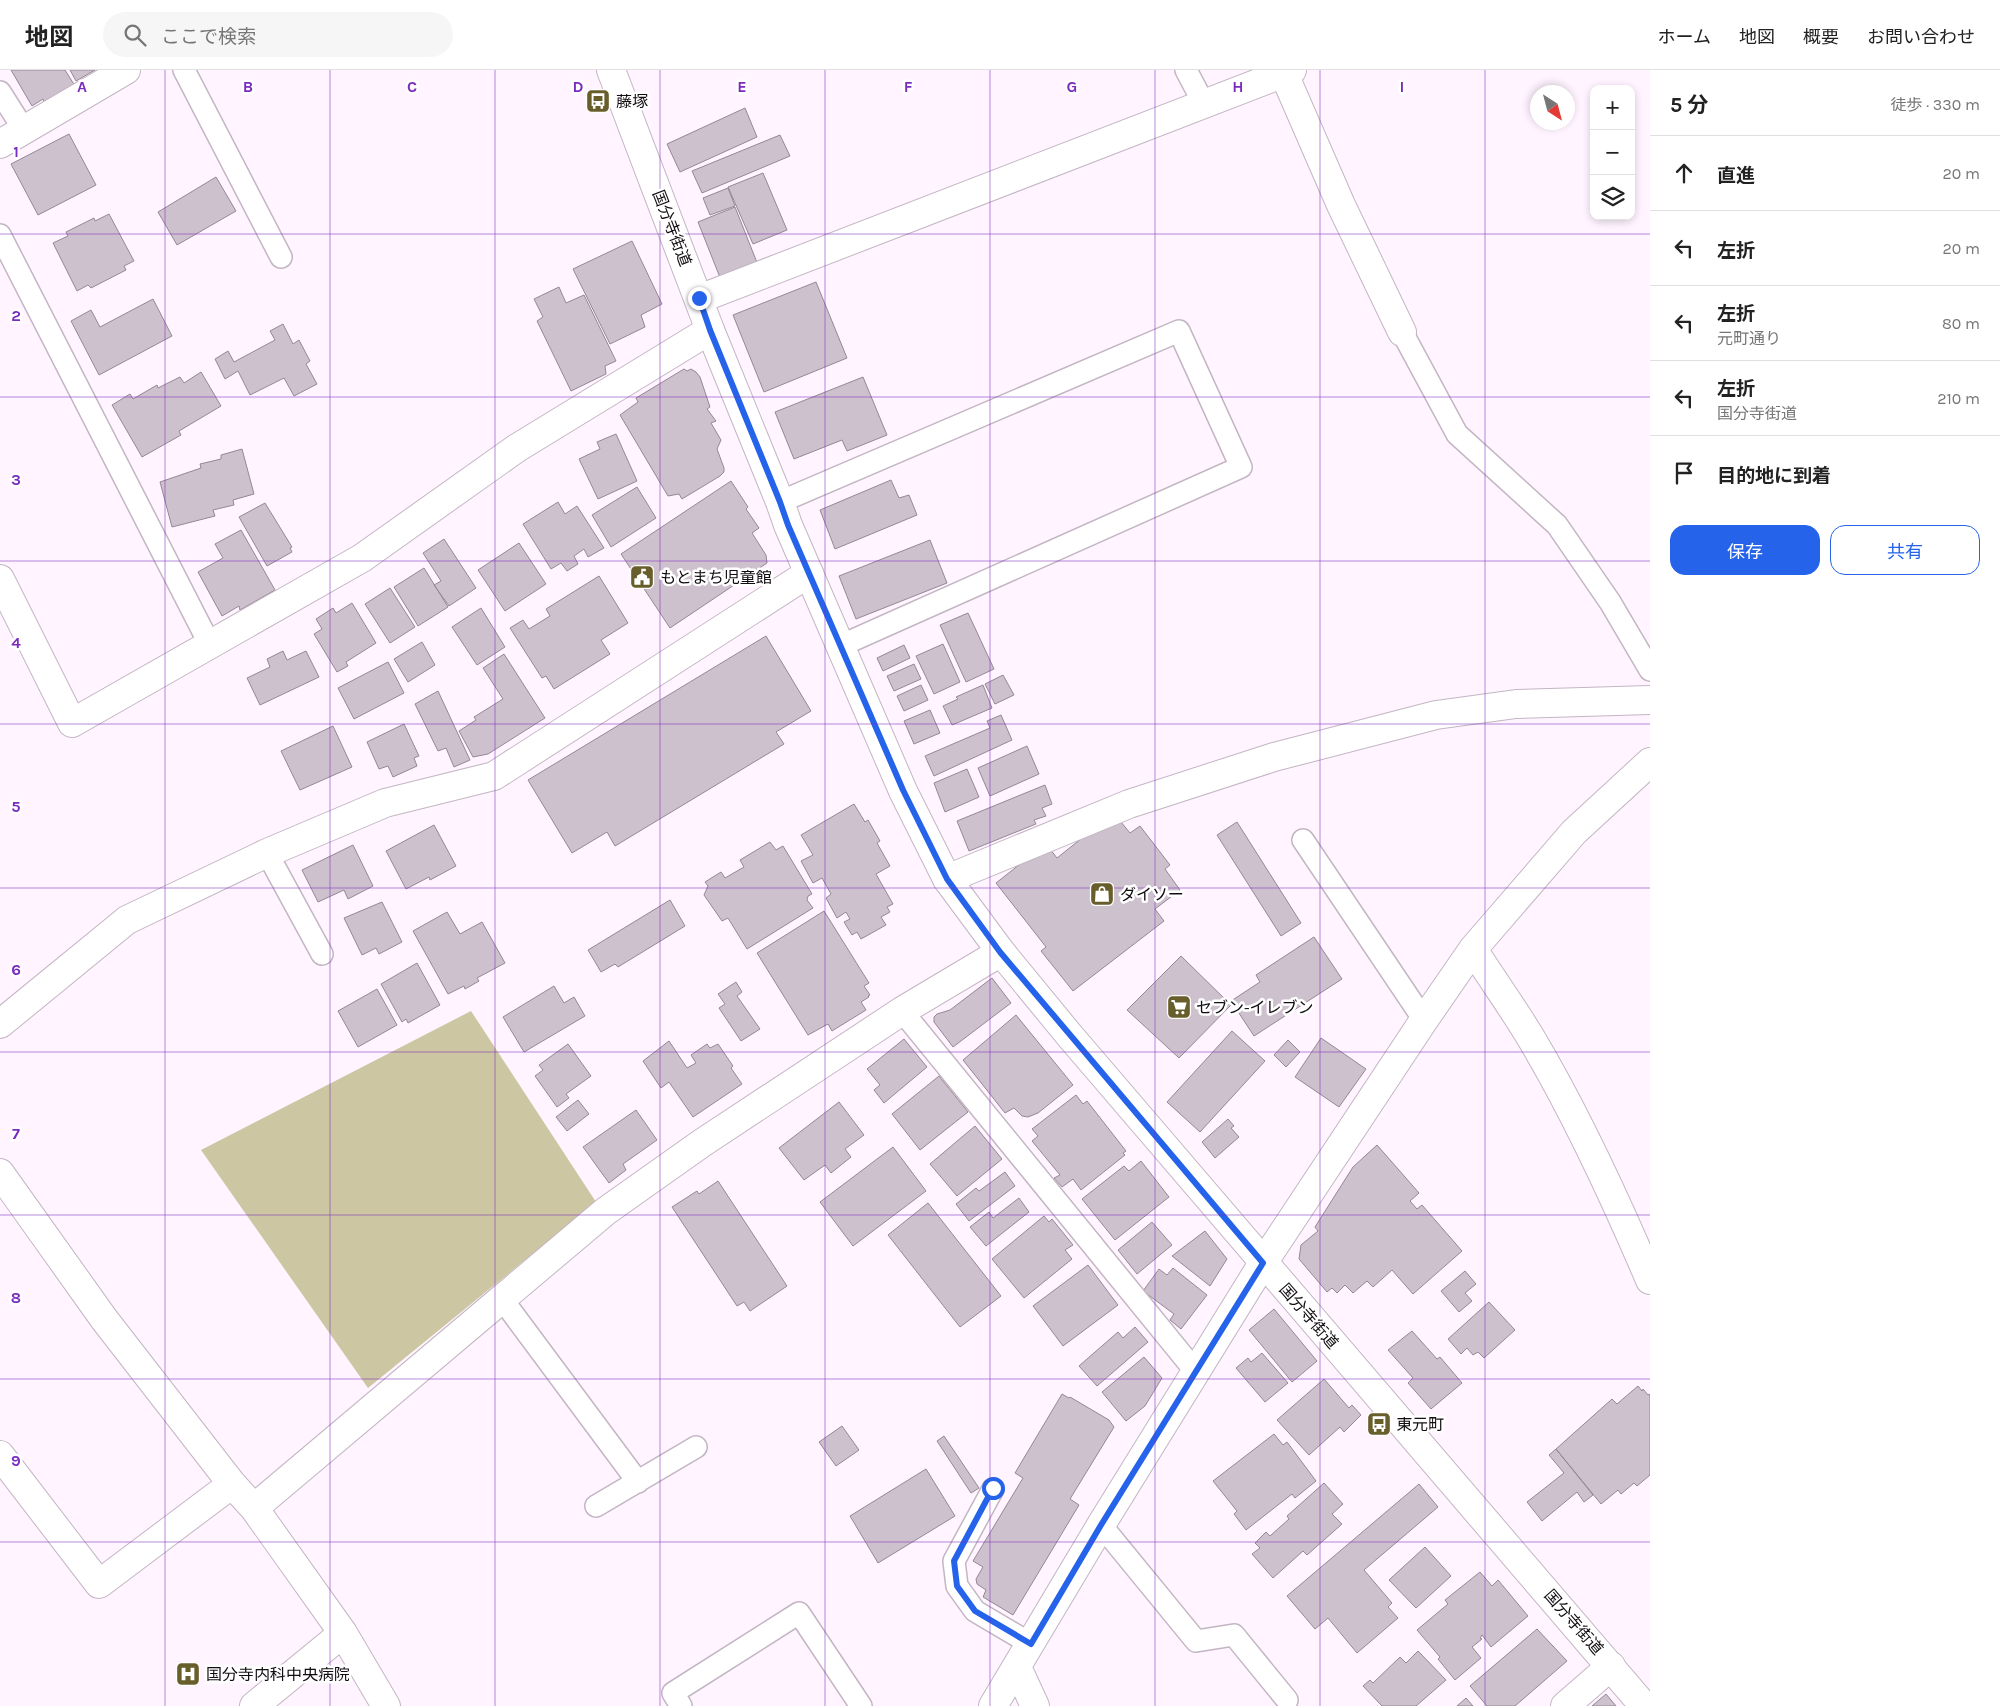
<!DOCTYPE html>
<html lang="ja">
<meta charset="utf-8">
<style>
body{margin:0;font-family:Karla,"Noto Sans JP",sans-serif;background:#f6f6f6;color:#222}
.controls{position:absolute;right:15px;top:15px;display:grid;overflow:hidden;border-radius:10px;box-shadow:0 2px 8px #0003}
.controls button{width:45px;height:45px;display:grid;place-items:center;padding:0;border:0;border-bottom:1px solid #e0e0e0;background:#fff;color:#222;font:25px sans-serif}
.compass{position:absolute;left:1530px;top:15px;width:45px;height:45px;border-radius:50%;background:#fff;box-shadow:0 2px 8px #0003;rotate:144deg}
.stop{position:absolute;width:15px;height:15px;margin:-11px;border:4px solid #2563eb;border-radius:50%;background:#fff}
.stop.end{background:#2563eb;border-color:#fff;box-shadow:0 1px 5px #0008}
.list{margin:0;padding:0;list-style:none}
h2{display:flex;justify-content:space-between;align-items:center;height:65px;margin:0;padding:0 20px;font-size:21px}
h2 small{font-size:16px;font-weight:400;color:#767676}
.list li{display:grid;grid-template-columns:32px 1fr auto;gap:15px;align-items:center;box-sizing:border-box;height:75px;padding:0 20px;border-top:1px solid #e0e0e0}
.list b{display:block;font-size:19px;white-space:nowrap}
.list p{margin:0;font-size:16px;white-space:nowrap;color:#767676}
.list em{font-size:16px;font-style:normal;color:#767676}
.actions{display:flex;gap:10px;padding:15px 20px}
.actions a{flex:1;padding:11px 0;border:1px solid #2563eb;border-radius:15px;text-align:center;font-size:18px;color:#2563eb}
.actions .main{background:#2563eb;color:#fff}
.icon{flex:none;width:28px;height:28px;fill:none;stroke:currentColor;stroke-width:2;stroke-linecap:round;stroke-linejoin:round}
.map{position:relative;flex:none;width:1650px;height:1636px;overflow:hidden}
header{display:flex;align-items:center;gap:30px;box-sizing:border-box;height:70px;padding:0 25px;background:#fff;border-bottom:1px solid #e0e0e0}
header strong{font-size:24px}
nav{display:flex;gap:28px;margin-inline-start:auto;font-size:18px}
.search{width:350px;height:45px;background:#f6f6f6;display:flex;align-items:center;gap:12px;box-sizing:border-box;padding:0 18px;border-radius:28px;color:#767676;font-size:19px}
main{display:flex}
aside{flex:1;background:#fff}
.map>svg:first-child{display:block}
.green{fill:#cdc6a2}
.building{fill:#cec1ce;stroke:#958895}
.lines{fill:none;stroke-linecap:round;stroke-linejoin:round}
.service-casing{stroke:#c3b6c3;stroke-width:24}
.minor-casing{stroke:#c3b6c3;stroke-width:30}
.secondary-casing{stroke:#c3b6c3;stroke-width:30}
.service{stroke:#fff;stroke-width:21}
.minor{stroke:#fff;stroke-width:28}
.secondary{stroke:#fff;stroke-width:28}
.route{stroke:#2563eb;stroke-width:6}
.grid{fill:none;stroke:#7b2cbf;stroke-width:1;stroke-opacity:0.55}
.labels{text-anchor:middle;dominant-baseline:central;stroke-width:5;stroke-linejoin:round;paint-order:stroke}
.poi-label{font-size:16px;fill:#110d11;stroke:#fff;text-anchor:start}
.street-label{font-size:16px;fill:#110d11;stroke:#fff}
.grid-label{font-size:16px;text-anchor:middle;font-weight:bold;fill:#7b2cbf;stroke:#fff;stroke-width:5;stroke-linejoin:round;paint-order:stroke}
</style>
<header>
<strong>地図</strong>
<div class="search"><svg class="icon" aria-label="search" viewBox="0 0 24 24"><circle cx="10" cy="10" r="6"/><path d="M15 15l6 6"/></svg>ここで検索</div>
<nav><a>ホーム</a><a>地図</a><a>概要</a><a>お問い合わせ</a></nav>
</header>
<main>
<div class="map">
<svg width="1650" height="1636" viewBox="0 0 1650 1636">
<rect width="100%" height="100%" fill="#fff4ff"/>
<path class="green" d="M471 941 596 1132 368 1318 201 1080Z"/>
<path class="building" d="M11 0H65L75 16 60 25 59 24 44 32 43 29 32 36Z
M70 0H95L76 11Z
M745 38 757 67 680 102 667 74Z
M69 64 96 115 38 145 11 94Z
M780 65 790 86 702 123 692 101Z
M763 103 787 160 753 174 728 117Z
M216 107 236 141 177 175 158 142Z
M728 118 735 136 710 145 703 128Z
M735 137 758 195 721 210 698 152Z
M109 144 134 191 124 196 126 200 91 218 88 215 77 221 53 173 68 166 66 162 94 148 95 151Z
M632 171 662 234 641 245 645 257 610 274 573 199Z
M816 212 847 288 764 322 733 245Z
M559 217 566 233 584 225 616 291 605 296 606 304 571 321 537 251 543 247 534 229Z
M153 229 172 266 99 305 71 251 91 240 100 257Z
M283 254 293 274 299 270 310 291 306 294 317 314 294 326 284 308 250 325 238 301 225 309 215 289 228 281 234 292 275 270 270 261Z
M684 299 687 301 691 299 696 302 700 307 710 337 707 339 716 351 711 353 721 370 717 379 724 398V402L720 406 682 429 679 424 668 426 620 345 638 332 636 328Z
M201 302 221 336 179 361 181 365 142 387 112 335 130 324 133 329 157 315 158 318 180 307 184 313Z
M863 307 887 365 847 381 842 370 794 389 775 342Z
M616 364 637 411 598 429 579 389 600 379 597 372Z
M242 379 254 424 233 430 234 435 213 440 215 446 172 457 160 412 201 398 200 394 221 389V385Z
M891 410 899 428 909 425 917 445 835 479 820 440Z
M731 411 748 437 746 439 759 458 752 463 766 485 767 493 670 558 621 484Z
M637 417 656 448 611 477 592 445Z
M558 432 565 444 577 436 604 478 588 487 584 479 574 486 578 494 567 501 561 493 551 499 523 454Z
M265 433 292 477 290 478 292 482 267 496 239 447Z
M241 460 275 520 240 540 239 536 222 546 198 502 223 488 215 474Z
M444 469 476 518 449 536 434 515 441 511 423 483Z
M930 470 947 513 856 549 839 506Z
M519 473 546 514 505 541 478 500Z
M424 498 448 537 418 556 394 517Z
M599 506 628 553 601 570 610 584 554 619 546 606 542 608 510 558 523 550 529 559 550 546 546 539Z
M390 518 415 557 390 573 365 534Z
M352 533 376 573 346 592 348 596 337 602 314 564 322 559 316 549 333 538 336 543Z
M481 538 505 577 477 595 452 557Z
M968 543 994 599 966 612 940 555Z
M766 566 811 641 776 662 784 674 615 776 607 762 572 783 528 710Z
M422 572 435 595 408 612 394 589Z
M943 574 960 612 934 624 916 586Z
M904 575 910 588 883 601 877 588Z
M283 581 287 590 306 581 319 607 260 635 247 608 270 597 267 589Z
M504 584 545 648 488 684 473 687 459 661 476 650 474 647 503 629 483 598Z
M388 592 404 623 354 649 338 618Z
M914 594 921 609 894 621 887 606Z
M1003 605 1014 625 995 634 985 614Z
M921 615 928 630 904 641 897 626Z
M983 615 992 638 952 655 943 636 958 629 956 627Z
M438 621 470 690 454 697 446 678 438 681 415 634Z
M930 640 940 663 914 674 904 651Z
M1001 645 1012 670 934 706 925 686 990 658 987 651Z
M404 654 419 686 414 688 417 696 393 707 388 696 379 699 367 672Z
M333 656 352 697 300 720 281 681Z
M1027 676 1039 704 990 726 978 698Z
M967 699 979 727 945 742 934 713Z
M1045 715 1052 734 1042 738 1046 746 1034 750 1036 754 969 781 957 751Z
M854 734 865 752 868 750 880 771 877 773 890 796 876 804 893 834 887 837 890 842 881 847 886 855 861 869 857 862 852 865 844 852 850 849 846 842 837 848 826 828 831 824 822 808 813 813 801 791 813 785 801 765Z
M1121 752 1130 763 1140 756 1170 795 1165 799 1180 820 1155 839 1164 851 1073 921 1041 881 1046 877 996 813 1024 791 1050 779 1057 788 1082 768Z
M1237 752 1301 853 1281 866 1217 765Z
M434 755 456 796 430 810 429 807 406 819 386 781Z
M770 772 776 780 783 776 812 824 808 826 807 830 813 838 747 879 728 848 722 851 704 825 708 816 705 812 721 802 725 808 744 797 740 790Z
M353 775 373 816 348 829 344 820 318 832 302 800Z
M670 830 685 856 618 897 615 894 601 902 588 880Z
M382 832 402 872 379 884 376 878 362 885 344 848Z
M824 841 869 913 864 916 870 925 868 926 869 927 861 932 866 940 832 961 828 954 808 965 757 883Z
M447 842 460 864 482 852 505 893 477 908 479 911 465 919 464 916 448 924 413 861Z
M1314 867 1342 909 1254 966 1231 931 1260 912 1256 905Z
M1181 886 1231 935 1179 988 1127 940Z
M417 893 440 935 408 953 406 949 402 952 381 914Z
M992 908 1011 933 953 977 934 952V947L937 944 950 940Z
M736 912 742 922 737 926 760 959 741 971 719 938 725 934 718 924Z
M554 916 564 933 574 927 585 946 524 982 503 947Z
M377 919 397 955 358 977 338 941Z
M1016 945 1073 1015 1038 1043 1028 1047 1022 1046 1014 1038 1005 1043 963 990Z
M1232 961 1265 991 1200 1062 1167 1032Z
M1321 968 1366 999 1339 1037 1295 1007Z
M904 969 927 997 884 1033 874 1020 880 1015 867 999Z
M1288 970 1300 982 1286 997 1274 985Z
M669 971 687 998 696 993 691 985 707 974 710 978 718 974 733 996 731 998 742 1014 693 1047 669 1012 661 1018 643 991Z
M568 974 591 1006 566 1024 569 1028 557 1037 535 1006 543 1000 539 995Z
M939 1006 968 1042 920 1080 892 1044Z
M1076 1025 1083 1034 1087 1031 1126 1081 1123 1083 1125 1085 1081 1120 1073 1109 1062 1117 1054 1108 1060 1105 1032 1071 1038 1066 1032 1059Z
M578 1030 589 1044 567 1061 556 1047Z
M839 1032 864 1065 845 1079 851 1087 831 1103 825 1095 804 1110 779 1078Z
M636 1040 657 1070 623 1094 626 1100 609 1113 583 1077Z
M1228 1049 1234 1056 1231 1058 1239 1067 1215 1088 1202 1072Z
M975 1056 1002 1089 957 1126 930 1094Z
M1377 1075 1419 1123 1410 1131 1417 1139 1422 1135 1462 1181 1413 1224 1392 1200 1373 1217 1367 1211 1353 1223 1345 1215 1337 1223 1332 1218 1327 1222 1299 1189 1301 1175 1318 1161 1315 1157 1353 1097Z
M893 1077 926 1121 853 1176 820 1132Z
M1141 1091 1169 1127 1115 1170 1082 1129 1124 1096 1129 1101Z
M1005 1102 1015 1116 969 1151 956 1134 976 1118 979 1121Z
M718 1111 787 1216 750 1241 744 1232 737 1236 672 1137 697 1121 699 1124Z
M1019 1128 1029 1142 986 1176 970 1157 989 1142 993 1148Z
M928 1133 1001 1226 960 1257 888 1165Z
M1044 1146 1049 1152 1052 1149 1073 1175 1065 1180 1072 1189 1024 1228 992 1189Z
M1152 1152 1172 1175 1137 1204 1118 1180Z
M1205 1161 1227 1189 1210 1216 1172 1186Z
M1088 1195 1118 1235 1063 1276 1033 1236Z
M1173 1198 1207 1225 1181 1259 1170 1250 1174 1244 1143 1221 1159 1199 1167 1205Z
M1465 1201 1476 1214 1465 1223 1472 1231 1459 1242 1441 1221Z
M1489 1232 1515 1260 1484 1288 1478 1282 1473 1285 1467 1278 1461 1284 1448 1269Z
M1274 1239 1317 1291 1292 1312 1249 1260Z
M1135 1257 1148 1272 1097 1316 1079 1296 1118 1262 1123 1268Z
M1412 1261 1437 1289 1440 1287 1462 1313 1431 1339 1408 1313 1413 1308 1388 1280Z
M1262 1283 1288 1313 1265 1332 1236 1298 1248 1288 1251 1292Z
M1144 1287 1162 1308 1145 1336 1126 1351 1102 1322Z
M1324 1309 1349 1338 1352 1335 1361 1345 1344 1362 1340 1357 1309 1385 1277 1350Z
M1638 1316 1642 1321 1643 1319 1648 1325 1650 1324V1405L1637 1416 1634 1413 1621 1424 1618 1420 1601 1434 1556 1379 1612 1329 1617 1334Z
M1062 1324 1069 1328 1070 1327 1109 1350 1114 1357 1070 1429 1079 1435 1013 1545 983 1527 986 1520 977 1514 976 1509 983 1497 973 1491 1023 1408 1015 1403Z
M842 1356 859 1380 836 1396 819 1372Z
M1274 1364 1283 1375 1287 1372 1316 1411 1295 1428 1292 1424 1246 1460 1234 1444 1237 1441 1213 1411Z
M944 1366 979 1418 971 1423 937 1371Z
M1556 1379 1593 1425 1584 1432 1577 1422 1542 1451 1527 1432 1564 1403 1549 1385Z
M926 1399 955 1446 878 1493 850 1446Z
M1324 1413 1343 1434 1332 1444 1342 1454 1307 1485 1303 1481 1273 1508 1252 1484 1260 1478 1255 1473 1266 1462 1270 1466 1289 1449 1287 1446Z
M1419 1414 1438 1437 1364 1500 1392 1533 1388 1537 1398 1548 1357 1583 1328 1548 1315 1559 1287 1526Z
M1425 1477 1451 1506 1416 1538 1389 1510Z
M1480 1502 1492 1516 1498 1510 1528 1546 1491 1577 1482 1565 1480 1568 1482 1569 1472 1577 1481 1588 1455 1610 1438 1589 1440 1587 1417 1560 1448 1534 1445 1530Z
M1537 1559 1567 1591 1515 1636H1487L1470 1616Z
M1418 1581 1446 1610 1416 1636H1382L1363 1616 1370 1610 1373 1613 1400 1587 1406 1593Z
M1606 1624 1616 1636H1592Z
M1466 1628 1473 1636H1457Z"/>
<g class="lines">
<defs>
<path id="service" d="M184 0 281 187
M1186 0 1204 34
M0 22 24 60
M0 165 210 575
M1402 262 1457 364 1557 455 1610 532 1650 600
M780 432 1179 261 1241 397 840 576
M1303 770 1424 950
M267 783 322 884
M902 941 1196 1302
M502 1229 638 1412
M993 1419 954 1491 957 1516 975 1541 1031 1574
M596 1436 696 1377
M1101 1455 1196 1571 1234 1565 1287 1630
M681 1636 673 1623 799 1543 861 1636"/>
<path id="minor" d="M1284 4 1341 135 1402 262
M0 74 126 0
M699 229 1292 0
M0 509 72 653 362 488 517 378 710 260
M947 809 1129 734 1274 687 1436 645 1516 634 1650 630
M1473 879C1492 909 1513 938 1531 968 1577 1045 1615 1128 1650 1210
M0 954 127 850 267 783 385 733 494 706 809 503
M0 1103 104 1249 232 1414 254 1438 343 1563 386 1636
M0 1385 99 1514 232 1414
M254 1438 606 1141 702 1073 902 941 1001 882
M1017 1597 1035 1636
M254 1636 343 1563
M993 1636 1101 1455 1263 1193 1424 950 1473 879 1574 762 1650 692
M1565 1636 1611 1596"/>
<path id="secondary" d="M611 0 710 260 780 432 788 455 903 721 947 809 1001 882 1070 966 1644 1636"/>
</defs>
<use href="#service" class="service-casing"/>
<use href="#minor" class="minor-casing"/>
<use href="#secondary" class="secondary-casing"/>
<use href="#service" class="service"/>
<use href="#minor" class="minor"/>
<use href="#secondary" class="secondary"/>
</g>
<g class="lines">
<path class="route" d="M699 228 710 260 780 432 788 455 903 720 947 809 1000 882 1263 1193 1101 1455 1031 1574 975 1541 957 1516 954 1491 993 1418"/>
</g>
<path class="grid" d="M165 0V1636M330 0V1636M495 0V1636M660 0V1636M825 0V1636M990 0V1636M1155 0V1636M1320 0V1636M1485 0V1636M0 164H1650M0 327H1650M0 491H1650M0 654H1650M0 818H1650M0 982H1650M0 1145H1650M0 1309H1650M0 1472H1650"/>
<defs>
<symbol id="bus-square" viewBox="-11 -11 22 22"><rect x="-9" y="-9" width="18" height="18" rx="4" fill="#685e2b" stroke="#fff"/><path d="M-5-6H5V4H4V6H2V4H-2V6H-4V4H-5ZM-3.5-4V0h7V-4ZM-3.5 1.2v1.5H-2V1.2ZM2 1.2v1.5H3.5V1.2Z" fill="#fff"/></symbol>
<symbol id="civic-square" viewBox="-11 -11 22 22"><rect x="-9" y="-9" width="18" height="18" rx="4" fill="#685e2b" stroke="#fff"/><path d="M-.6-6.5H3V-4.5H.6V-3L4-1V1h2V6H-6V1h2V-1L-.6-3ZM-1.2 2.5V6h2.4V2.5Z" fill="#fff"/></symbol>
<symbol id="shop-square" viewBox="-11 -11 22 22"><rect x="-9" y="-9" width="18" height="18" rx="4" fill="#685e2b" stroke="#fff"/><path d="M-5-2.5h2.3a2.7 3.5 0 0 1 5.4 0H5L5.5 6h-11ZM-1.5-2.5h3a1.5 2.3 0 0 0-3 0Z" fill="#fff"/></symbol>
<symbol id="supermarket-square" viewBox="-11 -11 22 22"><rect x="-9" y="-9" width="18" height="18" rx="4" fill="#685e2b" stroke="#fff"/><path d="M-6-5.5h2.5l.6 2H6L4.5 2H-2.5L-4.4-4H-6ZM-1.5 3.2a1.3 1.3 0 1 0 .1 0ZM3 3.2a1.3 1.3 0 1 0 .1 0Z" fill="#fff"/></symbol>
<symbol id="hospital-square" viewBox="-11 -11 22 22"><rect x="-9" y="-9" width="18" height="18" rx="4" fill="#685e2b" stroke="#fff"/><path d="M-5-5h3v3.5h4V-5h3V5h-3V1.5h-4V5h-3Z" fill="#fff"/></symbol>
</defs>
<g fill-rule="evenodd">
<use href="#bus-square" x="584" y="17" width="28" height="28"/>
<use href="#civic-square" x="628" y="493" width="28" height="28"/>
<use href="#shop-square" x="1088" y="810" width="28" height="28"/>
<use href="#supermarket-square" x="1165" y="923" width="28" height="28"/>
<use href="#bus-square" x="1365" y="1340" width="28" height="28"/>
<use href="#hospital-square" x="174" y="1590" width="28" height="28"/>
</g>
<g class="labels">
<g class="poi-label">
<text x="616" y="31">藤塚</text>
<text x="660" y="507">もとまち児童館</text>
<text x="1120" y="824">ダイソー</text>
<text x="1196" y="937">セブン-イレブン</text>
<text x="1396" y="1354">東元町</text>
<text x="206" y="1604">国分寺内科中央病院</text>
</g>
<g class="street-label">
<text transform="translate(672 158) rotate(69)">国分寺街道</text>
<text transform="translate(1309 1246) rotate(49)">国分寺街道</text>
<text transform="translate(1574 1552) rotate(49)">国分寺街道</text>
</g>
</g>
<g class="grid-label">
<text x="82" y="22">A</text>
<text x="248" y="22">B</text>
<text x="412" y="22">C</text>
<text x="578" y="22">D</text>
<text x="742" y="22">E</text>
<text x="908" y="22">F</text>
<text x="1072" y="22">G</text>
<text x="1238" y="22">H</text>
<text x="1402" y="22">I</text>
<text x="16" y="87">1</text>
<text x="16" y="251">2</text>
<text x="16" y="415">3</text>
<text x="16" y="578">4</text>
<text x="16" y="742">5</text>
<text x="16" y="905">6</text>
<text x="16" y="1069">7</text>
<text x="16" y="1233">8</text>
<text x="16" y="1396">9</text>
</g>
</svg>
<div class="controls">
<button>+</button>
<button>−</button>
<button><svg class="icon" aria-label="layers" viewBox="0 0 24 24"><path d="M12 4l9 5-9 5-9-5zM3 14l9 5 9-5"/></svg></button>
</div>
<svg class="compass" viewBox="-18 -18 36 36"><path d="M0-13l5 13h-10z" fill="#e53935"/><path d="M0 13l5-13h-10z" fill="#767676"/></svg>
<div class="stop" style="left:993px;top:1418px"></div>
<div class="stop end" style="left:699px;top:228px"></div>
</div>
<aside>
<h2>5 分<small>徒歩 · 330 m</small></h2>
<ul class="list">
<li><svg class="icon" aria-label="ahead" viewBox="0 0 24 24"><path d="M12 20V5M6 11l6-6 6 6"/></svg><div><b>直進</b></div><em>20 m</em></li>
<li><svg class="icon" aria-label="left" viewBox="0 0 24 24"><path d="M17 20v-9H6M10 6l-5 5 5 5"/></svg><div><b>左折</b></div><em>20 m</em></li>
<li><svg class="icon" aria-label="left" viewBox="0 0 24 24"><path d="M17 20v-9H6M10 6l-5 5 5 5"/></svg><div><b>左折</b><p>元町通り</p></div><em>80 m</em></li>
<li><svg class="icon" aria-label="left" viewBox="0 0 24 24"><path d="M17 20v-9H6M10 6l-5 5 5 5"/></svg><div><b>左折</b><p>国分寺街道</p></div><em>210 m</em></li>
<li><svg class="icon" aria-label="arrive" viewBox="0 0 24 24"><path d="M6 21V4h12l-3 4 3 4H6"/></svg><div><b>目的地に到着</b></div></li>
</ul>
<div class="actions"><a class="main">保存</a><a>共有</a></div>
</aside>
</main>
